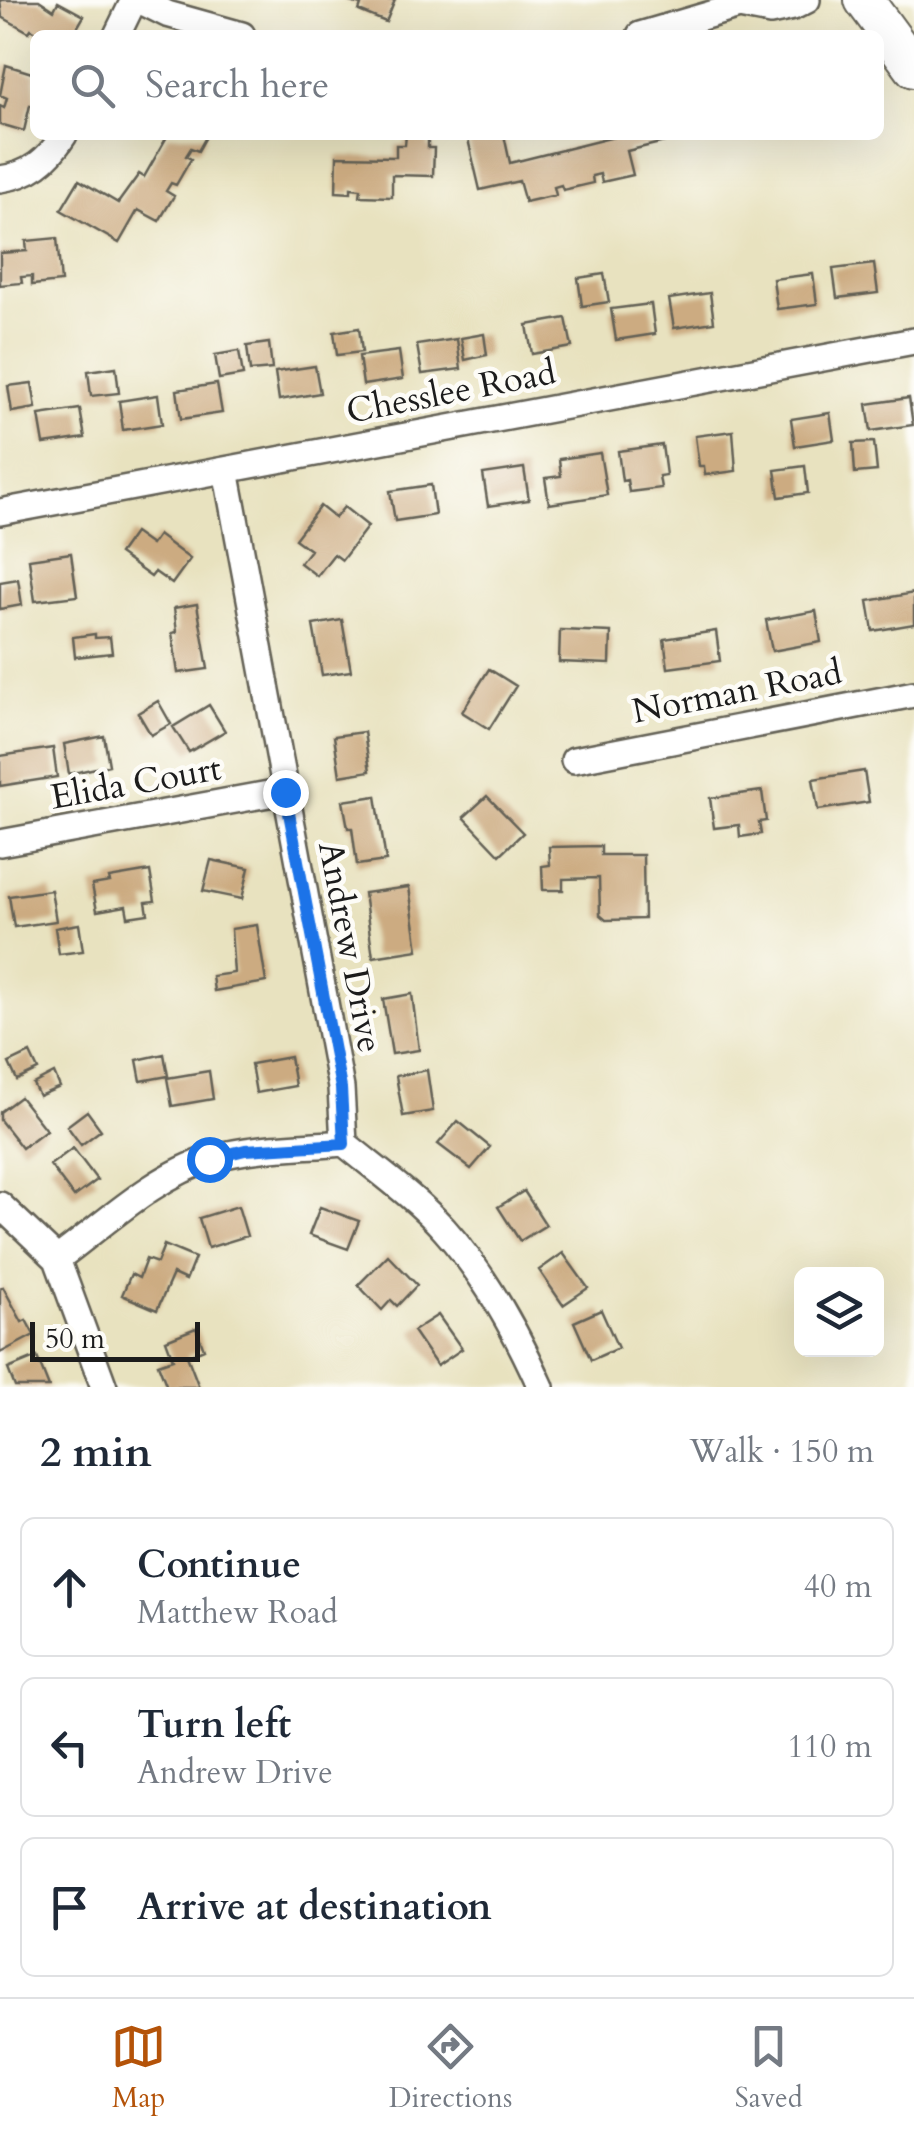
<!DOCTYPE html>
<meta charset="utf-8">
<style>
body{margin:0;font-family:Cardo,serif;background:#f6f6f7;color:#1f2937}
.controls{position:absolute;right:30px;bottom:30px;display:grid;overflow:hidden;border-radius:15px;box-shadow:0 10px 40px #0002}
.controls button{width:90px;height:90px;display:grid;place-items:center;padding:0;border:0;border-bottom:2px solid #e0e1e3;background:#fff;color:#1f2937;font:50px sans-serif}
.scale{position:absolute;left:30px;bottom:25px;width:170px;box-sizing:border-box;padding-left:10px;border:5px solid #1c1c1c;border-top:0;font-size:28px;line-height:35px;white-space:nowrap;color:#1c1c1c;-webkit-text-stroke:8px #fdfcf7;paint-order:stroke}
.stop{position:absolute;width:30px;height:30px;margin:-22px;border:8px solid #1a73e8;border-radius:50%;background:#fff}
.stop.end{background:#1a73e8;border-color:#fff;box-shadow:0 2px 10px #0008}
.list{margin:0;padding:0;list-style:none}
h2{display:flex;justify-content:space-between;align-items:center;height:130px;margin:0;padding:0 40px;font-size:42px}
h2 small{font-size:32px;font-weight:400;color:#747a83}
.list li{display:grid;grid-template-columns:65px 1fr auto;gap:30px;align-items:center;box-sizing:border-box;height:140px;margin:0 20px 20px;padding:0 20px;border:2px solid #e0e1e3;border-radius:15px}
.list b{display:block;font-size:38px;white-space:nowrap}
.list p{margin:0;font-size:32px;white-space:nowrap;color:#747a83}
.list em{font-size:32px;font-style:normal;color:#747a83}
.icon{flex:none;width:55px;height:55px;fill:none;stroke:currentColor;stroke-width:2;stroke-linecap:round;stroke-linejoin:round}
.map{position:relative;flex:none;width:914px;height:1387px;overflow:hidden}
.search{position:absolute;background:#fff;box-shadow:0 10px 40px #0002;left:30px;right:30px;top:30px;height:110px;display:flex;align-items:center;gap:25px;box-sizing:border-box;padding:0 35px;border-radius:15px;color:#747a83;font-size:38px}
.sheet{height:610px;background:#fff}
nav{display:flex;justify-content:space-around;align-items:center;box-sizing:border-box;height:140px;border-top:2px solid #e0e1e3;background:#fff;font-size:28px;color:#747a83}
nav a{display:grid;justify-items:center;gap:5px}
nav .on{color:#b45309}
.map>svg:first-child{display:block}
.building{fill:#ccab81}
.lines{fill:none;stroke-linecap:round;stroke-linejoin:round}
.minor-casing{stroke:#636155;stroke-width:30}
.secondary-casing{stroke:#636155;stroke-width:42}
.minor{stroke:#fff;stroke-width:25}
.secondary{stroke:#fff;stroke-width:38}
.route{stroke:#1a73e8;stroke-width:12}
.labels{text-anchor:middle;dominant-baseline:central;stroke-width:9;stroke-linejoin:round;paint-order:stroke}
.street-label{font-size:35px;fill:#1c1c1c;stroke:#fdfcf7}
</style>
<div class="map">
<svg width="914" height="1387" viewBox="0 0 914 1387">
<rect width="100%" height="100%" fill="#fdfcf7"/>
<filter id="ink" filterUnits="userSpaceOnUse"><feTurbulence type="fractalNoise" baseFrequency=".01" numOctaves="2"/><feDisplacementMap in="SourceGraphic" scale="20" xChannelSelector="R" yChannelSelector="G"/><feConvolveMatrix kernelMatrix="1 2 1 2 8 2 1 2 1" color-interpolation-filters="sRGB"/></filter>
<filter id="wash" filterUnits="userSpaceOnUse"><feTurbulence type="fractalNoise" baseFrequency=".0048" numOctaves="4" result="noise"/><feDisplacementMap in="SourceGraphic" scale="40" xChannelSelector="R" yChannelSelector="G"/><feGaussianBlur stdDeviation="2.25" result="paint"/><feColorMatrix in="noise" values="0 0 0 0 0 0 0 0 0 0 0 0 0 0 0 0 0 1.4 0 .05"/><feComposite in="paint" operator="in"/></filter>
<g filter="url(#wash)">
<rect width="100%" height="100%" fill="#e8e2bf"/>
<g id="blocks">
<path class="building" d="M0 0H39L54 10 58 2 84 16 73 35H42L31 29 29 32 2 17Z
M342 0H395L386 22 359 11 361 5Z
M6 65 35 74V106L30 105 24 131 0 124V106L4 108 7 98 0 95Z
M168 135H207L198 151 191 148 186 156 191 159 176 185 171 183 166 191 174 196 159 221 138 210 119 243 61 210 79 180 118 203 139 174 144 177Z
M406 135H428V148H434L433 176 392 175V197L360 196 361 189 351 188V193L336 192 337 156 396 157V145H405Z
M467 135H504L510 163 622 135H662L664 142 627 151 633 175 602 182 600 174 592 176 593 183 563 190 561 185 554 187 556 195 525 202 519 181 480 190Z
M57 238 61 282 32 285V276L21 277 22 283 0 285V253L27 251 26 241Z
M874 264 878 293 837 298 833 269Z
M604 274 609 302 582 306 578 278Z
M813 274 817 304 777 309 773 279Z
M710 293 714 322 674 328 669 299Z
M651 304 655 334 616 340 611 309Z
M566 318 572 347 532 354 527 325Z
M359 328 362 352 337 355 334 332Z
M484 334 487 355 465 360 461 338Z
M457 339 461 369 422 374 417 345Z
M269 343 272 369 250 371 247 346Z
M239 351 243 375 219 379 215 355Z
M399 351 403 379 363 385 359 356Z
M315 366 320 393 279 400 275 372Z
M116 367 119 393 91 396 88 371Z
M32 383 36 408 12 412 8 386Z
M217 384 222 413 181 419 177 390Z
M158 395 162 424 123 430 119 401Z
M909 398 913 425 871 431 867 404Z
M80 409 85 438 44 444 39 415Z
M830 413 834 440 795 446 791 419Z
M733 431 736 471 705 475 704 466H699L695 436Z
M874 442 877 471 855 473 853 443Z
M662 445 666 475 659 476 661 488 629 492 627 480 622 481 618 451Z
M600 453 607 495 549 504 545 478 561 476 559 459Z
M805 466 808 493 779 497 775 470Z
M524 468 529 500 488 506 483 474Z
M431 485 435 515 395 521 390 491Z
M320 506 335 518 344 507 368 526 342 560 334 554 317 576 300 563 310 550 295 539Z
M134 533 151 545 158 535 190 559 172 584 155 572 151 577 119 554Z
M71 553 77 596 35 601 29 559Z
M18 579 22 605 0 609V582Z
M914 593V624L873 631 868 601Z
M197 604 208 669 178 673 172 633 177 632 174 608Z
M816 611 821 642 772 651 766 620Z
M342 620 351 671 322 675 313 625Z
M560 630 611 632 610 664 559 662Z
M716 631 720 661 668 668 664 639Z
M95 634V638L110 637 112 653 75 657 73 637Z
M489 669 516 686 489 729 462 712Z
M158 701 171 724 151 735 138 713Z
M209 705 225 731 189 752 173 727Z
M364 732 370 771 340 776 334 736Z
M104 736 109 765 69 774 64 744Z
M53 748 57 777 0 786V756Z
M864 771 869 802 818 810 813 779Z
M762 791 766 821 759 822 761 834 740 837 739 825 714 828 710 798Z
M376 796 386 861 357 865 352 828H348L343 801Z
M487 796 523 833 500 855 464 817Z
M601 846V855H643L644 919 606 920 600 915 599 878 563 879V890H543L542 866 550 865 549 847Z
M211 860 249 868 242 899 203 891Z
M150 871 155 901 146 902 148 914 128 917 126 906 97 911 92 885 110 882 109 878Z
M409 887 418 950 373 957 364 893Z
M51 890 56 921 14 927 9 896Z
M79 924 83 951 59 954 55 928Z
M257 925 266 982 214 991 212 976 234 973 231 929Z
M412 994 419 1050 392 1054 383 999Z
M30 1053 38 1070 17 1080 9 1063Z
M164 1054 168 1076 141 1081 137 1060Z
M290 1057 295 1086 256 1093 251 1064Z
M427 1070 433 1111 403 1116 396 1076Z
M209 1071 213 1099 172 1106 167 1078Z
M54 1073 60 1087 39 1096 33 1084Z
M20 1097 46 1130 22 1148 0 1120V1112Z
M87 1111 101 1130 81 1145 67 1126Z
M458 1121 490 1147 471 1169 438 1144Z
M73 1148 97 1180 74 1197 50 1165Z
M524 1191 546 1225 520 1241 498 1207Z
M238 1206 247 1236 208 1248 199 1218Z
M320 1207 359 1221 348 1249 309 1235Z
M164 1245 195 1258 186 1280 173 1274 157 1310 122 1295 131 1274 139 1278 146 1259 157 1263Z
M563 1253 588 1288 563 1305 539 1270Z
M388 1255 417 1285 397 1306 391 1300 382 1310 358 1285Z
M3 1287 22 1322 26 1320 34 1335 0 1353V1289Z
M601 1310 618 1348 591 1360 574 1322Z
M438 1315 462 1349 437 1366 413 1331Z
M196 1328 204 1349 187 1356 199 1387H167L158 1364 173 1359 166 1340Z
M37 1357 49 1387H15L8 1369Z"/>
</g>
</g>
<g filter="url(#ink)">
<use href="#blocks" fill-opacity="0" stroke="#636155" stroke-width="2.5"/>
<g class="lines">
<defs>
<path id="minor" d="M139 0 167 14 242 35
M117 35 134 0
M640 35 739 6 770 12 793 7 807 0
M0 179C30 175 48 160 64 135
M226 470 341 1088 344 1143
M0 512 914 341
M574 760 914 694
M0 843 285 791
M0 1205 57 1259 104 1387
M57 1259C105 1224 155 1175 213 1158 255 1146 301 1147 344 1143 378 1171 415 1197 444 1229 485 1275 516 1331 541 1387"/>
<path id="secondary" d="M864 0 914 68"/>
</defs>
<use href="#minor" class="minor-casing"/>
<use href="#secondary" class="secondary-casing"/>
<use href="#minor" class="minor"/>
<use href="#secondary" class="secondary"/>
</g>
</g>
<g class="lines" filter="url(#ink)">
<path class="route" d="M209 1159 245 1150 344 1144 341 1088 285 792"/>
</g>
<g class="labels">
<g class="street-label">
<text transform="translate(451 392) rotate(-11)">Chesslee Road</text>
<text transform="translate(737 692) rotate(-11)">Norman Road</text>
<text transform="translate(136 783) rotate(-10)">Elida Court</text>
<text transform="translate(350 947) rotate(79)">Andrew Drive</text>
</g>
</g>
</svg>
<div class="controls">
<button><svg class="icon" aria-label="layers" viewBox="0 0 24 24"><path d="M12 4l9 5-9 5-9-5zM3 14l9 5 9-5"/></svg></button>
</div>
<div class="scale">50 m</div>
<div class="stop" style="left:209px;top:1159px"></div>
<div class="stop end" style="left:285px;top:792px"></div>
<div class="search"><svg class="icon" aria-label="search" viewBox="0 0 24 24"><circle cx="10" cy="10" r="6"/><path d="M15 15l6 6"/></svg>Search here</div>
</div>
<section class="sheet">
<h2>2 min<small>Walk · 150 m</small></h2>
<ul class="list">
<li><svg class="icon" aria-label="ahead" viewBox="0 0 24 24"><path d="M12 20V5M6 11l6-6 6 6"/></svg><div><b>Continue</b><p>Matthew Road</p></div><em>40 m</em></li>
<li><svg class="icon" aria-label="left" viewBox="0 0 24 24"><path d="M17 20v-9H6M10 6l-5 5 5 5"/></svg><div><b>Turn left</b><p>Andrew Drive</p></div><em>110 m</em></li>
<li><svg class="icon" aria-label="arrive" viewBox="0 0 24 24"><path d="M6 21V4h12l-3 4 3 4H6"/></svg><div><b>Arrive at destination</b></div></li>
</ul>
</section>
<nav>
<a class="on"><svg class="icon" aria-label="map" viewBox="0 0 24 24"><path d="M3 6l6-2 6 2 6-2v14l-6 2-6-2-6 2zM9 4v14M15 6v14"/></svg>Map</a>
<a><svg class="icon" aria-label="directions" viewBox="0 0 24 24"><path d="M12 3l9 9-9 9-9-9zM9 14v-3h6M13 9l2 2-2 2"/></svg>Directions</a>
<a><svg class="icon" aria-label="saved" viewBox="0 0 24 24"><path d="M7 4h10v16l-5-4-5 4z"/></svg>Saved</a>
</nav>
